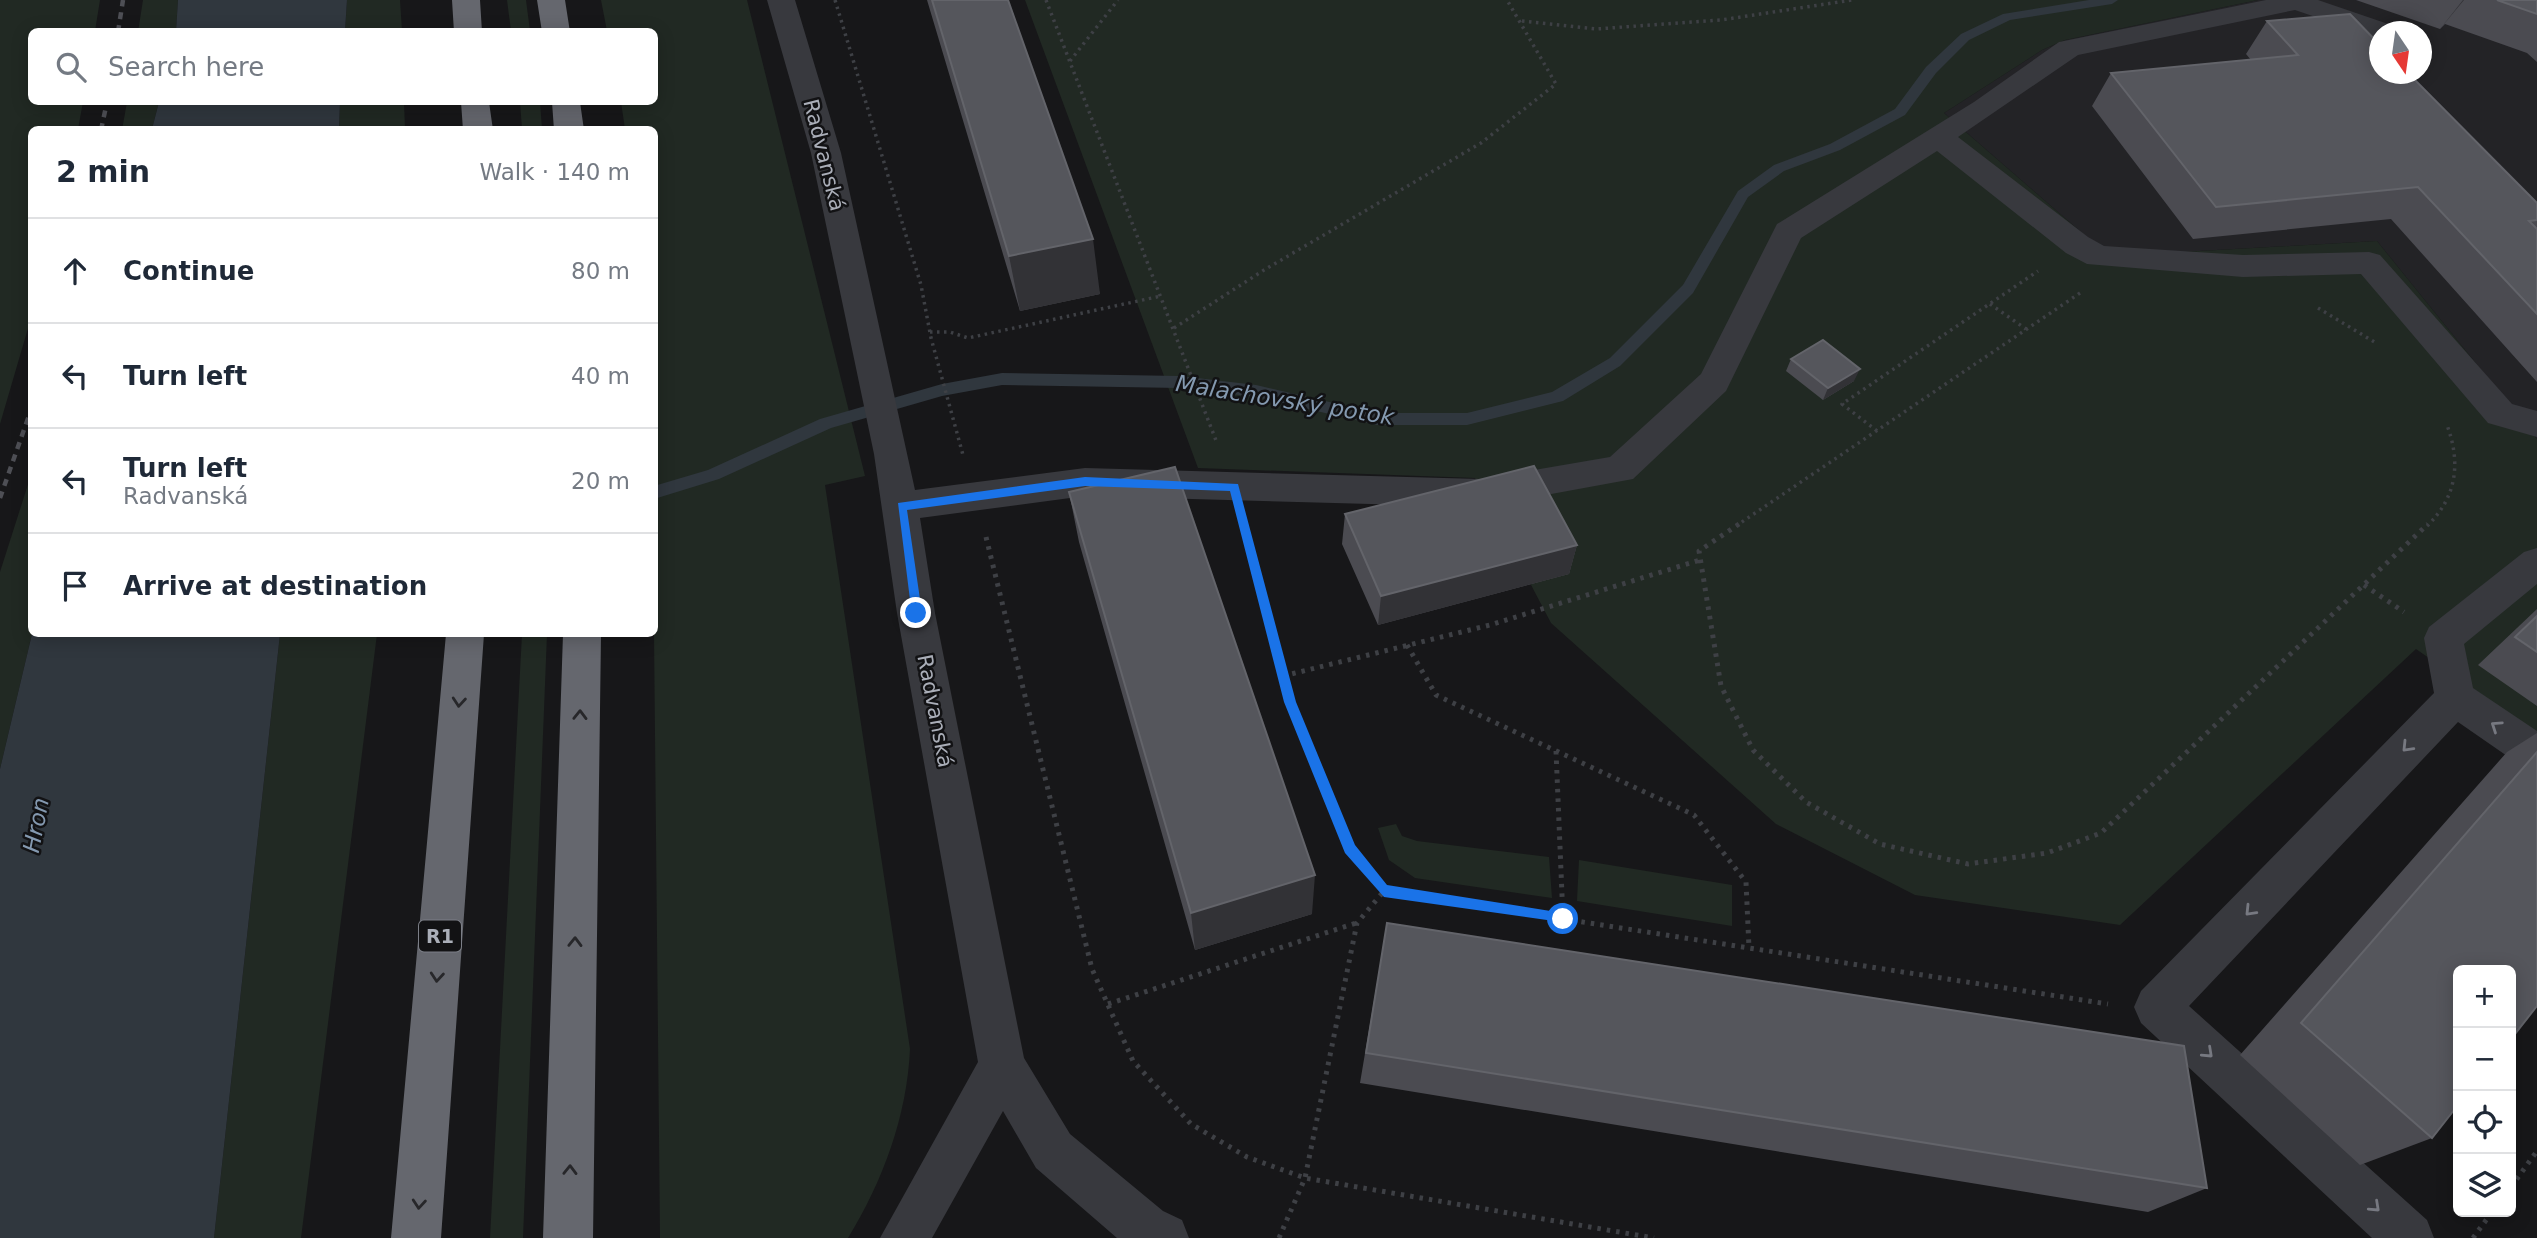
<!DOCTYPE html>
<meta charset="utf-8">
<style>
body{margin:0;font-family:"DejaVu Sans",sans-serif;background:#f6f6f7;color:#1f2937}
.controls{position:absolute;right:21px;bottom:21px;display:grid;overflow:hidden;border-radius:10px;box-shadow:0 4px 18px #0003}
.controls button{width:63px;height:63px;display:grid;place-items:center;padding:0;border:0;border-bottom:2px solid #e0e1e3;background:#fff;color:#1f2937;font:35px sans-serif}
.compass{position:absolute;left:2369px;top:21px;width:63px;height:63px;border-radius:50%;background:#fff;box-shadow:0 4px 18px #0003;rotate:167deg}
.stop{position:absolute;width:21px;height:21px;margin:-16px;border:5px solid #1a73e8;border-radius:50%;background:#fff}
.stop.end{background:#1a73e8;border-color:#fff;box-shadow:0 2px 7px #0008}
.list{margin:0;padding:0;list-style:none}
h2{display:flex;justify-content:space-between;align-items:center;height:91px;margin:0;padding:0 28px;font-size:30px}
h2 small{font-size:23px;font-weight:400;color:#747a83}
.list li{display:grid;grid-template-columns:46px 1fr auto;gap:21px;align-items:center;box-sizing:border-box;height:105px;padding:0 28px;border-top:2px solid #e0e1e3}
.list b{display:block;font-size:26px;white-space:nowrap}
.list p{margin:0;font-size:23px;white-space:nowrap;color:#747a83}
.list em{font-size:23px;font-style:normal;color:#747a83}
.icon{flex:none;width:38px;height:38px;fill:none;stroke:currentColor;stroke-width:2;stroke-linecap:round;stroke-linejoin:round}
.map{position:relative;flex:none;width:2537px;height:1238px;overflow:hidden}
.search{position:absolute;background:#fff;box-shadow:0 4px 18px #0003;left:28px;top:28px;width:630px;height:77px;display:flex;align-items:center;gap:18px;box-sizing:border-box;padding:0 24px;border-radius:10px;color:#747a83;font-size:26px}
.panel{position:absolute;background:#fff;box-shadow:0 4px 18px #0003;left:28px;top:126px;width:630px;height:511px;border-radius:10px}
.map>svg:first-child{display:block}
.built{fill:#232326;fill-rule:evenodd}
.green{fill:#212923}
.water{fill:#30373e}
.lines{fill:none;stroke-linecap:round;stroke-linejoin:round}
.stream{fill:#30373e;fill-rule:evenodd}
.path-far1{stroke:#3e4045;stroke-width:3.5;stroke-dasharray:2.5 4.5;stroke-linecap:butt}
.path{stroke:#3e4045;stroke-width:5;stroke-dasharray:3.5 6;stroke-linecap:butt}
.minor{fill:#38393e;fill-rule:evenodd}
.highway{fill:#65676e;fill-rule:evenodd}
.rail{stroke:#4e4f55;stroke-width:4.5;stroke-dasharray:7 6;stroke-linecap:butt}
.wall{fill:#4b4b51}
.shaded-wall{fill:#323236}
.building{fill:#55565c;stroke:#63646a;stroke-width:2}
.oneway{stroke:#27272a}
.oneway2{stroke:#777981}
.route{fill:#1a73e8}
.labels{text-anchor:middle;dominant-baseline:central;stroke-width:5;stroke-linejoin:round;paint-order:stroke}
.shield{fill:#121214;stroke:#7c7f87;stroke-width:2}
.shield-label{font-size:19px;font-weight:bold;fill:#aaaeb8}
.street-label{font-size:21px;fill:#aaaeb8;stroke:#121214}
.water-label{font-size:23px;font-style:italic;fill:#8499b0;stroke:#121214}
</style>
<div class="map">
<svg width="2537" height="1238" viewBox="0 0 2537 1238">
<rect width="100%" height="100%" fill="#171719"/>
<path class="built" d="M2258 0H2537V439L2377 241 2182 252 2098 247 1944 113 2042 50 2065 40ZM2380 32H2422V74H2380Z"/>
<path class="green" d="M0 0H100L95 31 32 32V102H83L78 129 32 130 31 318 0 424Z
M143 0H178L176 31 138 32Z
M347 0H400L402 31H345Z
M507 0H526L530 31H511Z
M601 0H747L865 476 825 485 910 1049C907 1116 883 1181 848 1238H660L654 634V130L625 129 621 102H654V32L607 31Z
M1025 0H2258L2065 40 2042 50 1944 113 2098 247 2182 252 2377 241 2537 439V733L2416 649 2120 925 1915 895 1776 824 1551 623 1475 478 1198 468Z
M127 102H159L152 129 122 130Z
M340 102H404L405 129H339Z
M520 102H540L542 129H522Z
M31 475 32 634 0 769V572Z
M280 634H377L301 1238H214Z
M522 634H547L523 1238H490Z
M1396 824 1402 836 1417 841 1549 857 1552 898 1415 878 1389 860 1378 828Z
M1579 860 1732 885V926L1577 901Z"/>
<path class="water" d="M178 0H347L345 31H176Z
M159 102H340L339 129H152Z
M32 634H280L214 1238H0V769Z"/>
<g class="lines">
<path class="stream" d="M2089 0H2118L2112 4 2010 20 1969 40 1936 73 1905 115 1840 150 1784 171 1748 197 1693 293 1620 366 1563 401 1467 425H1377L1256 397 1180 388 1002 385 942 396 831 428 719 479 654 499V486L708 470 820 419 942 384 1002 373 1180 376 1256 385 1377 413H1467L1552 392 1610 358 1683 285 1738 191 1774 165 1830 144 1895 109 1926 67 1961 34 2003 14Z"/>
<path class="path-far1" d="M835 0 921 285 931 338 963 455
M1046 0 1217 443
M1522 21 1596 29 1721 20 1852 0
M1070 61 1118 0
M1990 304 2026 329
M2318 308 2376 343
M1174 328 1264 270 1481 143 1556 84 1507 0
M930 332H950L968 338 1161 296
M1877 431 1842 404 2038 271
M1736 526 2080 293
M2427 526C2457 497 2461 463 2447 425"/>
<path class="path" d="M1739 524 1699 551 1721 686 1753 750 1806 802 1880 844 1968 864 2047 853 2101 833 2428 524
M1246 531 1290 702 1350 848 1384 891 2108 1004
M986 537 1092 969 1133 1061 1191 1124 1247 1157 1305 1178 1654 1238
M2364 585 2404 612
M1407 645 1436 695 1694 815 1746 882 1749 948
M1283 676 1490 625 1700 560
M1556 751 1563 919
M1108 1004 1356 923
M2511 1187 2537 1151
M1279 1238 1305 1178 1357 923 1384 891
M2473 1238 2492 1212"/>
<path class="minor" d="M767 0H795L841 153 915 490 1085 468 1481 479 1610 457 1701 374 1777 224 1974 102 2059 42 2266 0H2318L2394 26 2397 32H2380V39L2295 10 2078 55 1958 137 2088 237 2104 246 2243 255 2369 252 2380 255 2512 404 2537 411V437L2488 423 2361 274 2243 277 2087 264 2066 253 1937 151 1801 238 1726 391 1633 479 1481 507 1085 496 920 518 935 613 1024 1058 1070 1134 1163 1211 1182 1220 1189 1238H1117L1036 1168 1003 1111 932 1238H880L978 1062 897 613 874 454 811 153Z
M2537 548V584L2464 644 2473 688 2537 731V772L2523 767 2458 722 2189 1006 2427 1220 2434 1238H2372L2141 1023 2134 1007 2141 991 2434 693 2424 638 2429 627 2524 552Z"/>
<path class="highway" d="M452 0H480L482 32H454Z
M537 0H565L570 32H542Z
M461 102H489L493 130H463Z
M552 102H580L584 130H554Z
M446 634H484L441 1238H391Z
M563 634H601L593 1238H543Z"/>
<path class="rail" d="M118 32 123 0
M101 130 107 102
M0 498 32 407"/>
</g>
<path class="wall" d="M927 0H1008L1100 294 1020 311Z
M2356 0H2537V62L2527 53 2445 24 2440 29Z
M2267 21 2537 203V382L2391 219 2193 239 2092 106 2111 73 2251 60 2246 54Z
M1791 359 1854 381 1823 400 1786 371Z
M1069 492 1312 914 1195 950 1079 542Z
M1345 514 1577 545 1569 574 1378 625 1342 544Z
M2537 609V706L2478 665Z
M2537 733V1006L2432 1138 2360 1165 2240 1055 2507 752Z
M1387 923 2207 1188 2148 1212 1360 1083Z"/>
<path class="shaded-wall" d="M2463 0H2464L2440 29Z
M1093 239 1100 294 1020 311 1009 256Z
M1860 369 1854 381 1823 400 1828 388Z
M1577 545 1569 574 1378 625 1381 596Z
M1315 875 1312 914 1195 950 1191 913Z"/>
<path class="building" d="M932 0H1008L1093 239 1009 256Z
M2497 0H2537V14Z
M2350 14 2379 44V74H2409L2537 203V220L2529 221 2537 229V314L2418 187 2216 207 2111 73 2298 55 2267 21Z
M1823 340 1860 369 1828 388 1791 359Z
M1534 466 1577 545 1381 596 1345 514Z
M1175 467 1315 875 1191 913 1069 492Z
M2537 616V652L2515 637Z
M2537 752V1006L2511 1039V970H2458V1105L2432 1138 2301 1023Z
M1387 923 2184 1046 2207 1188 1366 1053Z"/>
<defs><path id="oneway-chevron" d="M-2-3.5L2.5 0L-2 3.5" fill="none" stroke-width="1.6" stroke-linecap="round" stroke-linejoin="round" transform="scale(1.75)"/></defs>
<g class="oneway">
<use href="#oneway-chevron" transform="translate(459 702) rotate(95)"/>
<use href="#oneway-chevron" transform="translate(580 715) rotate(-89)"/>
<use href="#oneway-chevron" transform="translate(575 942) rotate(-89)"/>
<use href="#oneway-chevron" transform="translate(437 977) rotate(95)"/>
<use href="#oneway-chevron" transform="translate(570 1170) rotate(-89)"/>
<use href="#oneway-chevron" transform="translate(419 1204) rotate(95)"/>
</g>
<g class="oneway2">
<use href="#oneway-chevron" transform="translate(2496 726) rotate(-146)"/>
<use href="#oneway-chevron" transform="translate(2407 747) rotate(134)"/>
<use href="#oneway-chevron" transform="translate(2250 911) rotate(134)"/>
<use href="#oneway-chevron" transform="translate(2208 1053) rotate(43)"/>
<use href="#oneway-chevron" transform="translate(2375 1207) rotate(43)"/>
</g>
<path class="route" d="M1085 477 1238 484 1296 702 1355 845 1387 885 1563 913 1568 914V923L1384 897 1345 853 1284 702 1230 491 1085 486 907 510 922 613 916 617 912 616 898 503Z"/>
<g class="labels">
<rect class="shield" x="419" y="920.5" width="42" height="31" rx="5"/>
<g class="shield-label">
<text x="440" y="936">R1</text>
</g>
<g class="street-label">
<text transform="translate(824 155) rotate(76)">Radvanská</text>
<text transform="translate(935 711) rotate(79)">Radvanská</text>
</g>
<g class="water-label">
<text transform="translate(1285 400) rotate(9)">Malachovský potok</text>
<text transform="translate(36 825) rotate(-79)">Hron</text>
</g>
</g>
</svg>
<div class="controls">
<button>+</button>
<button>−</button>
<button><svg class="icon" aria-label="locate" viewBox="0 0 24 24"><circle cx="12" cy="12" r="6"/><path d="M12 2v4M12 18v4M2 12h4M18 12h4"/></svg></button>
<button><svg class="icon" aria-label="layers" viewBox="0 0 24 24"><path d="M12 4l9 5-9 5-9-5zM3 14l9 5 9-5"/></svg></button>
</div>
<svg class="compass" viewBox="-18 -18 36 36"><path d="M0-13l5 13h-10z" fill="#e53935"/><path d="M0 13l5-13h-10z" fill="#747a83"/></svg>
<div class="stop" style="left:1563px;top:919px"></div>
<div class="stop end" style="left:916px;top:613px"></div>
<div class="search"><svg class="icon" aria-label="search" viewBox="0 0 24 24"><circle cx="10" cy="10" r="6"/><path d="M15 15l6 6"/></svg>Search here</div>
<section class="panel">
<h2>2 min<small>Walk · 140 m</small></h2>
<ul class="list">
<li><svg class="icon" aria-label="ahead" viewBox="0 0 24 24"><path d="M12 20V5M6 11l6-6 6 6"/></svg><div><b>Continue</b></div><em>80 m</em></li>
<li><svg class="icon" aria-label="left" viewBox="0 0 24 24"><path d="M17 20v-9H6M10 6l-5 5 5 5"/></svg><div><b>Turn left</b></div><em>40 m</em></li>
<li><svg class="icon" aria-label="left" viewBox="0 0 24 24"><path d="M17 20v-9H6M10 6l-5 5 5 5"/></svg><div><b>Turn left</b><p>Radvanská</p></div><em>20 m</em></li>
<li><svg class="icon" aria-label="arrive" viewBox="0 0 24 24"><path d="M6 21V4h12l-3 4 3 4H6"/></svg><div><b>Arrive at destination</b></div></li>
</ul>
</section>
</div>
